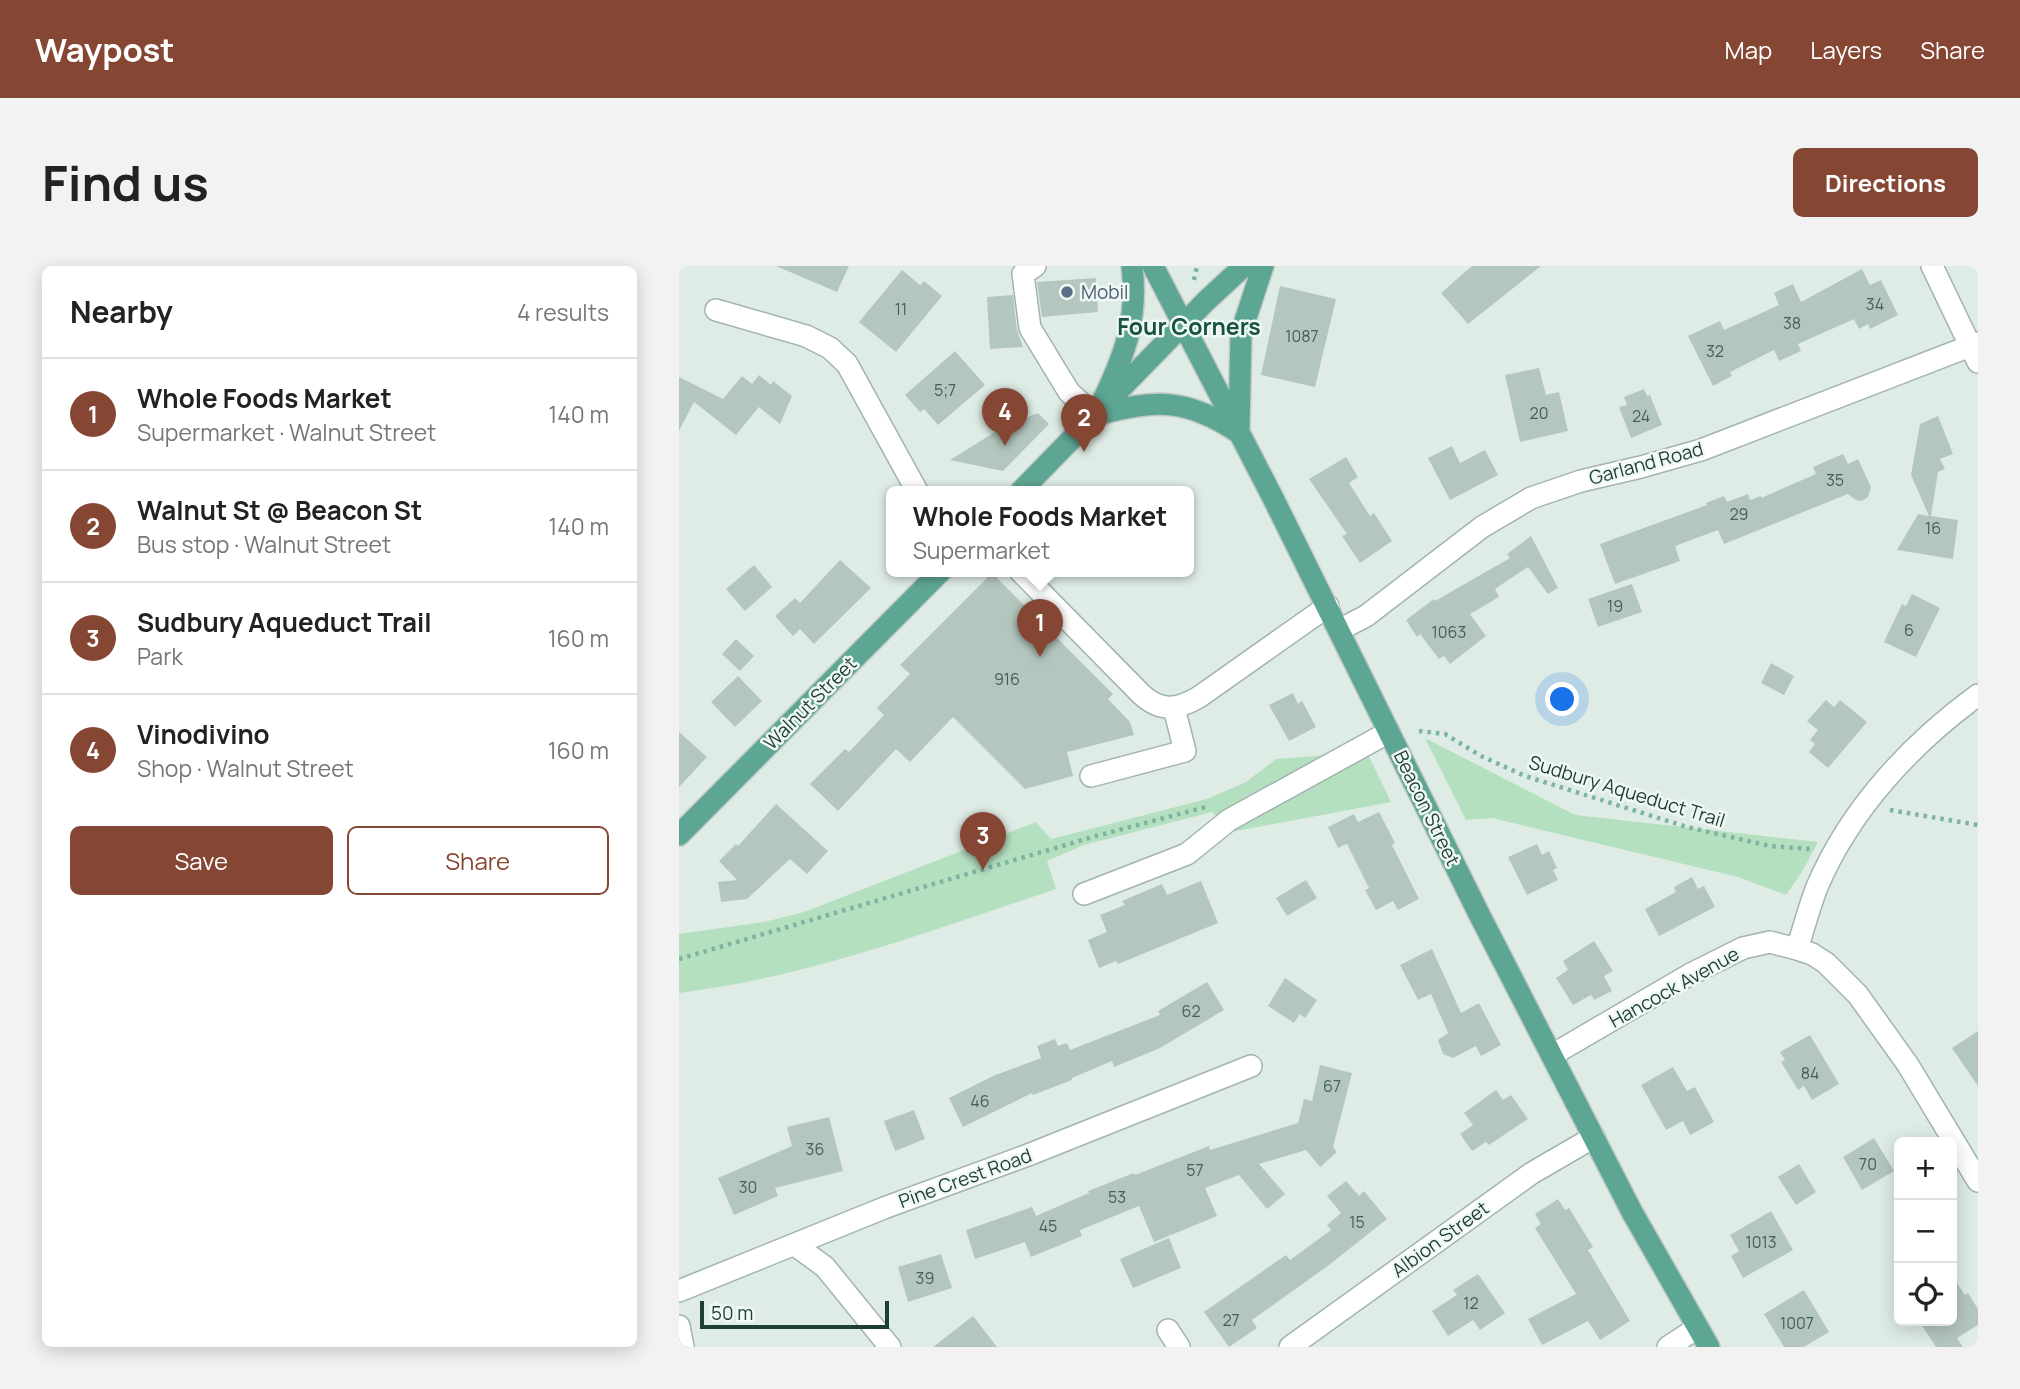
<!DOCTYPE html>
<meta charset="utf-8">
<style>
body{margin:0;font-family:Manrope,sans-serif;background:#f2f2f2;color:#222}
.controls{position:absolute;right:21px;bottom:21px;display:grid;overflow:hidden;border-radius:10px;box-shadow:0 4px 18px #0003}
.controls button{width:63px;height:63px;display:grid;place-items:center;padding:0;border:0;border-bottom:2px solid #e0e0e0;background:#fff;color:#222;font:35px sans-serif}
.scale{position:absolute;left:21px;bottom:18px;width:189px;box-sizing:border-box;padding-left:7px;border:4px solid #1e3e35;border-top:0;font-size:19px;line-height:24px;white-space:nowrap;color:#1e3e35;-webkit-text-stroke:5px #f0f8f4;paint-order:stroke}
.you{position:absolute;left:884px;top:434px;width:24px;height:24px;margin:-18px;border:5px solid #fff;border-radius:50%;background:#1a73e8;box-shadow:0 0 0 10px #1a73e833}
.badge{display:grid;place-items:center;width:46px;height:46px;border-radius:50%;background:#854734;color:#fff;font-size:23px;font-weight:700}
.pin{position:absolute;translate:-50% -58px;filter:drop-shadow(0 2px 4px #0008)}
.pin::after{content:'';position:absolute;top:37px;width:24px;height:21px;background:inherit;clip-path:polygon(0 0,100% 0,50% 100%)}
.popup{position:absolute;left:207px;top:220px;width:308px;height:91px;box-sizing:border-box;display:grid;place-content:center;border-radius:10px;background:#fff;filter:drop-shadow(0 2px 5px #0005);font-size:23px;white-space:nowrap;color:#767676}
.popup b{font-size:26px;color:#222}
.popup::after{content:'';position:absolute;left:50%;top:100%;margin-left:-14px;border:14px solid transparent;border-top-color:#fff}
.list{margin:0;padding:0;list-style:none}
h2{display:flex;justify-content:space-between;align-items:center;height:91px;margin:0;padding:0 28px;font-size:30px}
h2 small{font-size:23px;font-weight:400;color:#767676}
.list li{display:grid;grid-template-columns:46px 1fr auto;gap:21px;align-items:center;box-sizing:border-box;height:112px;padding:0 28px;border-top:2px solid #e0e0e0}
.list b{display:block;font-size:26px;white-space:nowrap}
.list p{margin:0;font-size:23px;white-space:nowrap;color:#767676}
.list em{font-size:23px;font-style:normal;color:#767676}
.actions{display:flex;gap:14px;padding:21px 28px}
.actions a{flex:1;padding:16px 0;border:2px solid #854734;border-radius:10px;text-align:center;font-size:24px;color:#854734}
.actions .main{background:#854734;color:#fff}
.icon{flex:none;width:38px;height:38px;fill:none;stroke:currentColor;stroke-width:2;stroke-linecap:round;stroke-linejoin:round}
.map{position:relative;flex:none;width:1299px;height:1081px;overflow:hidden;border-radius:10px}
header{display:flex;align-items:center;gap:42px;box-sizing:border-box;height:98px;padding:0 35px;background:#854734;color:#fff}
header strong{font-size:33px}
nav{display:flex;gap:38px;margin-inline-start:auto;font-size:24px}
.intro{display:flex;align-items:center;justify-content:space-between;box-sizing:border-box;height:168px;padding:0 42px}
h1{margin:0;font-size:49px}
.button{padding:18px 32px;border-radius:10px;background:#854734;color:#fff;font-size:24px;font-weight:700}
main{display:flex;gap:42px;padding:0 42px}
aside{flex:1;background:#fff;border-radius:10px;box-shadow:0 4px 18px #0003}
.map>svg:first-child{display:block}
.green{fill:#b5e0c0}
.building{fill:#b4c7bf}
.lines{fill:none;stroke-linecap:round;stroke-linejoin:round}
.minor-casing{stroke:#a1b4ad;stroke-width:24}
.major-casing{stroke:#c0c9c6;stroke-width:24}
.path{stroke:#7cb3a1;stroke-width:4.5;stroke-dasharray:3.5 5;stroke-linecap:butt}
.minor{stroke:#fff;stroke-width:21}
.major{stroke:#5ea694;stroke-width:21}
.service-dot{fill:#5c6f8a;stroke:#f0f8f4;stroke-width:2.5}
.labels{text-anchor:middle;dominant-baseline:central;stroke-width:5;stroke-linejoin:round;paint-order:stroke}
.number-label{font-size:16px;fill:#446058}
.service-label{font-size:19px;fill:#4e5e75;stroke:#f0f8f4;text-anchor:start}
.street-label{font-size:19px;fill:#1e3e35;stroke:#f0f8f4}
.quarter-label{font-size:23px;font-weight:bold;fill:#185243;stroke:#f0f8f4}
</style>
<header>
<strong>Waypost</strong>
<nav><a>Map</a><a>Layers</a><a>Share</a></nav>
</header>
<div class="intro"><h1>Find us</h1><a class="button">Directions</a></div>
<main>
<aside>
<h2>Nearby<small>4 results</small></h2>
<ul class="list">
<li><span class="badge">1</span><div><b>Whole Foods Market</b><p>Supermarket · Walnut Street</p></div><em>140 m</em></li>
<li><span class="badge">2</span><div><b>Walnut St @ Beacon St</b><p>Bus stop · Walnut Street</p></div><em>140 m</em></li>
<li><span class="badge">3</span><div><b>Sudbury Aqueduct Trail</b><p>Park</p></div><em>160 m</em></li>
<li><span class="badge">4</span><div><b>Vinodivino</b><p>Shop · Walnut Street</p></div><em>160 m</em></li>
</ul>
<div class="actions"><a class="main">Save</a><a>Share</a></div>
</aside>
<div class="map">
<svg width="1299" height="1081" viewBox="0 0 1299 1081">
<rect width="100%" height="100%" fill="#dfece6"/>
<path class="green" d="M746 472 896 549 1139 576 1124 604 1107 629 1059 611 813 552 787 554Z
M688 486 712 536 552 566 533 546 405 579 368 595 377 623C253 664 130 711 0 727V668L85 656 125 646 357 556 372 573 528 533 567 516 597 493Z"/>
<path class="building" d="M97 0H170L158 26Z
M793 0H862L789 58 762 27Z
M1183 3 1191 19 1202 14 1219 49 1191 63 1189 58 1180 63 1175 53 1119 78 1122 85 1100 95 1095 84 1051 106 1053 110 1034 120 1009 70 1041 55 1045 64 1100 39 1095 27 1114 18 1122 36Z
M223 4 241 19 245 15 263 30 217 86 180 56Z
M417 12 419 46 363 51 358 16Z
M601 20 657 33 636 121 582 109Z
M334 29 338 64 344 81 311 83 308 31Z
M276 85 306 119 259 159 245 143 241 146 226 129Z
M860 102 867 129 880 126 889 165 841 176 826 109Z
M80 109 92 119 94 115 113 130 101 158 80 141 57 169 15 136 0 165V111L44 133 63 110 73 118Z
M965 123 968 130 971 129 983 159 952 172 940 141 948 139 945 131Z
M359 147 370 158 324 205 271 194 324 161Z
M1259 150 1274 188 1261 193 1266 203 1259 206 1252 250 1279 254 1274 293 1218 284 1239 248 1250 250 1232 209 1241 158Z
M773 180 781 197 806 184 819 209 771 234 749 192Z
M1164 188 1169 198 1179 193 1192 221 1189 231 1183 235 1177 234 1169 228 1045 278 1039 264 996 280 1001 295 936 318 921 278 1028 239 1027 237 1045 230 1048 236 1069 228 1071 234 1082 230V232L1137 208 1134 201Z
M667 191 679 211 670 217 691 250 695 247 713 275 681 297 663 270 668 268 630 213Z
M852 270 879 322 869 328 849 301 816 323 820 331 791 348 807 370 771 398 765 390 760 393 741 368 738 371 727 354 755 333 756 335 831 292 828 288Z
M161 294 192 322 135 378 121 363 114 370 96 350 116 332 121 337Z
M75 299 93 321 66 345 47 323Z
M313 307 434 428 429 433 451 456 455 469 388 486 394 510 346 523 274 451 231 496 217 483 159 545 131 518 166 483 170 486 205 449 198 442 231 408 221 399Z
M953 318 963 346 919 361 909 333Z
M1233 328 1261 342 1237 391 1205 376 1223 338 1227 340Z
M57 373 75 390 61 405 43 388Z
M1092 397 1115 410 1105 429 1082 417Z
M59 410 83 435 56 461 32 436Z
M614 427 619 438 623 435 637 461 610 475 590 439Z
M1147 434 1155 441 1161 434 1188 456 1149 502 1130 486 1136 478 1131 474 1139 464 1128 455Z
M0 466 28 491 0 521Z
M97 538 149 585 128 608 111 593 68 633 42 636 39 616 58 614 40 595 57 578 59 580Z
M700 546 716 577 713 579 740 633 719 644 714 635 697 644 686 624 690 622 668 578 659 582 649 561 675 548 679 556Z
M858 578 863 589 870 585 878 602 874 604 879 614 848 629 829 591Z
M1013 611 1019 623 1025 620 1036 641 980 670 966 643 997 626 995 621Z
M627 614 638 632 608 650 597 632Z
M522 615 539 657 439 698 437 695 420 702 409 674 428 666 421 649 446 639 443 635 483 618 488 629Z
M915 675 934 705 925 710 933 725 915 734 912 729 894 739 877 712 889 704 884 695Z
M753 683 782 747 800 737 822 779 802 790 797 780 774 792 764 788 759 774 769 767 752 728 739 734 721 699Z
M606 712 638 734 626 752 621 748 615 757 589 740Z
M528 716 545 744 481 782 435 801 433 795 393 812V814L354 829 353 827 284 861 270 832 314 810 362 792 358 780 376 773 379 780 388 777 391 784 481 749 479 745Z
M1299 765V820L1273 782Z
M1131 769 1160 818 1133 834 1125 820 1119 824 1102 796 1106 794 1101 786Z
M641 799 673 807 654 881 658 886 641 901 627 884 580 898 606 928 588 943 560 909 526 922 538 950 475 976 460 940 401 964 403 970 352 991 346 976 296 993 287 964 353 941 357 950 410 927 409 925 455 907 456 909 530 880 531 884 619 857 625 833 633 835Z
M994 801 1008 825 1016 821 1035 856 1011 869 1004 855 987 864 962 819Z
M817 824 824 834 832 829 849 853 810 879 807 876 793 885 781 868 794 859 785 847Z
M235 844 246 873 216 885 205 855Z
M150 851 164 905 96 922 99 930 55 949 39 912 113 880 108 861Z
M1195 872 1215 905 1183 924 1164 891Z
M1120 898 1137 926 1117 939 1099 911Z
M667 915 680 930 685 925 708 953 650 999 573 1054 578 1062 550 1081 525 1046 607 989 611 994 652 964 648 959 662 947 648 930Z
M879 933 886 944 890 942 914 981 909 984 951 1055 921 1074 909 1055 863 1079 849 1053 897 1028 856 962 862 958 856 948Z
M1092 945 1114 984 1064 1012 1052 990 1060 985 1051 969Z
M490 972 502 1002 454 1022 441 993Z
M262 988 273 1022 229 1036 219 1001Z
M799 1008 826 1047 801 1064 794 1054 769 1070 753 1045 778 1029 774 1024Z
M1273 1010 1286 1029 1289 1027 1299 1043V1059L1278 1072 1284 1081H1257L1240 1055H1273Z
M1125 1024 1150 1066 1125 1081H1105L1085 1048Z
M294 1050 318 1081H254Z"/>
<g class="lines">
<defs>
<path id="minor" d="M356 0 344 8 351 62 390 126 416 150
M1253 0 1299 96
M37 44 127 70 151 82 168 98 238 225
M341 305 462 428C481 446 498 444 520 431L649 340
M660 364 687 350 803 261 852 232 902 215 962 201 1022 184 1299 77
M412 510 506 485 495 442
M405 628 508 588 550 554 710 466
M1118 683C1125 662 1130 641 1138 621 1171 543 1232 478 1299 429
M873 789 1010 709 1064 682 1091 676 1118 683 1133 688 1147 697 1179 729 1229 799 1299 915
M116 979 146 1001 211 1081
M0 1025 205 942 349 889 572 800
M0 1060 4 1081
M489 1064 500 1081
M611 1081 853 907 915 871
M989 1081 1018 1062"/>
<path id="major" d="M474 0 594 232 800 648 953 946 1030 1081
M425 132C447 86 459 51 453 0
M418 149C477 133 508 132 560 167
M560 162 562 67 584 0
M342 225 527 35 565 0
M0 569 262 305"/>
</defs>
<use href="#minor" class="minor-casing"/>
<use href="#major" class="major-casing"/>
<path class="path" d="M515 14 518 0
M740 465 766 468 802 490 846 510 1008 561 1091 580 1132 583
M1211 544 1299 559
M0 693 417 570 527 541"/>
<use href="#minor" class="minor"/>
<use href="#major" class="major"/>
</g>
<circle class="service-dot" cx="388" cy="26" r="7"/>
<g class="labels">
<g class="number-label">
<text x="1196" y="38">34</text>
<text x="222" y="43">11</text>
<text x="1113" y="57">38</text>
<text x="623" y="70">1087</text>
<text x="1036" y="85">32</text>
<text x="266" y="124">5;7</text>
<text x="860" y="147">20</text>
<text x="962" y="150">24</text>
<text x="1156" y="214">35</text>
<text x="1060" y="248">29</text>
<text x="1254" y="262">16</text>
<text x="936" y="340">19</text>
<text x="1230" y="364">6</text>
<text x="770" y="366">1063</text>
<text x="328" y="413">916</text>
<text x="512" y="745">62</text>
<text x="1131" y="807">84</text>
<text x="653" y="820">67</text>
<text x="301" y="835">46</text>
<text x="136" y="883">36</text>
<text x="1189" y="898">70</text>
<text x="516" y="904">57</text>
<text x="69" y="921">30</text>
<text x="438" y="931">53</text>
<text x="678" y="956">15</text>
<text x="369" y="960">45</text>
<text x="1082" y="976">1013</text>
<text x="246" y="1012">39</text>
<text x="792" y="1037">12</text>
<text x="552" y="1054">27</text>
<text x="1118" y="1057">1007</text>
</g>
<g class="service-label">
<text x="402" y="26">Mobil</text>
</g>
<g class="street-label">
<text transform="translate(967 197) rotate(-15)">Garland Road</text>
<text transform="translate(131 437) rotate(-45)">Walnut Street</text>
<text transform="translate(948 525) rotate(17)">Sudbury Aqueduct Trail</text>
<text transform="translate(748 542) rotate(64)">Beacon Street</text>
<text transform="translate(995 721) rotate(-29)">Hancock Avenue</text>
<text transform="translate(286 912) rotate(-20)">Pine Crest Road</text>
<text transform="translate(761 973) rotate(-36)">Albion Street</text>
</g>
<g class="quarter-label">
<text x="510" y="60">Four Corners</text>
</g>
</g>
</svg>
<div class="controls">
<button>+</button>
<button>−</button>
<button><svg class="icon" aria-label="locate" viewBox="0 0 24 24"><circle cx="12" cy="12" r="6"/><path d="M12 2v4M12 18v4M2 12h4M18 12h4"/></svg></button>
</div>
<div class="scale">50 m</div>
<div class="you"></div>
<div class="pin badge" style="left:361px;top:391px">1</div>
<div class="popup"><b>Whole Foods Market</b>Supermarket</div>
<div class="pin badge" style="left:405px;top:186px">2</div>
<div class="pin badge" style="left:304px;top:604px">3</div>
<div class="pin badge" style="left:326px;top:180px">4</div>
</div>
</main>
